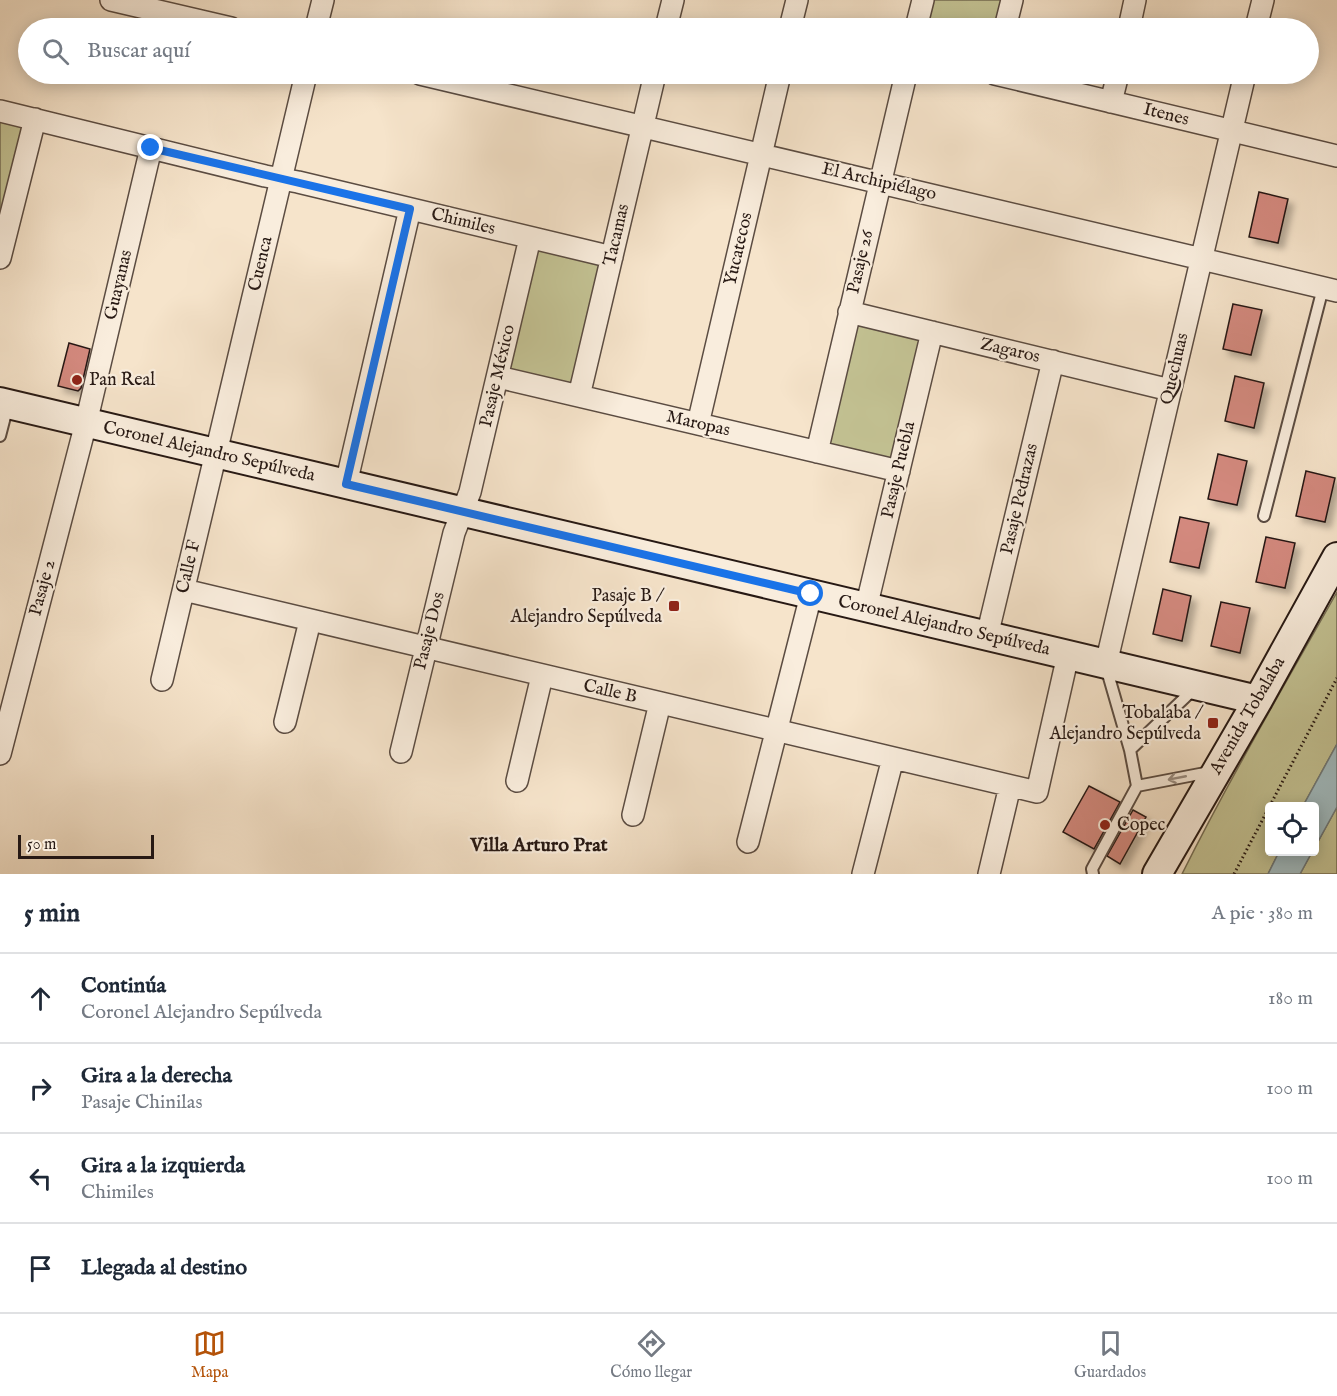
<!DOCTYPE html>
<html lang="es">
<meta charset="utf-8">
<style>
body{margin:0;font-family:"IM FELL English",serif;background:#f6f6f7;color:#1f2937}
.controls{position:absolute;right:18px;bottom:18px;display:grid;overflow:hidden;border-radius:6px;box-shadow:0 3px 15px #0003}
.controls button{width:54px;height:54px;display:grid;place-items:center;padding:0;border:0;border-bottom:2px solid #e0e1e3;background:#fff;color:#1f2937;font:30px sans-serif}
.scale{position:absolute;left:18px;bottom:15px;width:136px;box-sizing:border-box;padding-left:6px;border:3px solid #271914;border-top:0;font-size:16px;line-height:21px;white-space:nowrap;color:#271914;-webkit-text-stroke:4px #f9eddd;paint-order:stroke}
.stop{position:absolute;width:18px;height:18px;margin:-14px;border:4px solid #1a73e8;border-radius:50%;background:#fff}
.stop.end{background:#1a73e8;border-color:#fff;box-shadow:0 2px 6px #0008}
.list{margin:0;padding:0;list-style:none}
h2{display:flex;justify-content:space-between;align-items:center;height:78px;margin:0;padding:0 24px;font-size:26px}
h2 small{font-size:20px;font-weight:400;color:#747a83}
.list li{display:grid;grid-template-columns:39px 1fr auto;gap:18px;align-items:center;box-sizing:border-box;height:90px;padding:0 24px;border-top:2px solid #e0e1e3}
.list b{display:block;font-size:22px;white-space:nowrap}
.list p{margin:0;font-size:20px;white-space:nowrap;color:#747a83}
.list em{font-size:20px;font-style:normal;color:#747a83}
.icon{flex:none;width:33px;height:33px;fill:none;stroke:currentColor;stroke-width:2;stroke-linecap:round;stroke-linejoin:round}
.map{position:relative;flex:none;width:1337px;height:874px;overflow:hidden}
.search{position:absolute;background:#fff;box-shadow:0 3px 15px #0003;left:18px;right:18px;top:18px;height:66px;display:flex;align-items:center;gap:15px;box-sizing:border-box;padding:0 21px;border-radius:33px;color:#747a83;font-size:22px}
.sheet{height:438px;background:#fff}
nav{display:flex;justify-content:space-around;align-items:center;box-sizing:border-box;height:84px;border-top:2px solid #e0e1e3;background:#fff;font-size:16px;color:#747a83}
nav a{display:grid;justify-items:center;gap:3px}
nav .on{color:#b45309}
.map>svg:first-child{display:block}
.green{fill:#c3c293;stroke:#756e54;stroke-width:1.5}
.water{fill:#a1bcc1;stroke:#707b7c;stroke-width:1.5}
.building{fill:#d3897e;stroke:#271914;stroke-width:1.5;filter:url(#shadow)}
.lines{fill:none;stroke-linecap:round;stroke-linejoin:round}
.lane-casing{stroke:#5b4c42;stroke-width:14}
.street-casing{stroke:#5b4c42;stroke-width:24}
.secondary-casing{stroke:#271914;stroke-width:32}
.path{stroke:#271914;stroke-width:3;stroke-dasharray:1.5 3;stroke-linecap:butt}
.lane{stroke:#f9eddd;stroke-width:10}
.street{stroke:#f9eddd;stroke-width:21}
.secondary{stroke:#f9eddd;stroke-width:28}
.oneway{stroke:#9a8e83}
.route{stroke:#1a73e8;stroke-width:8}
.poi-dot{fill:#8f2418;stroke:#f9eddd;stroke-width:2}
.labels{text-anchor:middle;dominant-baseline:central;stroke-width:4.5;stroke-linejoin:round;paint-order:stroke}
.street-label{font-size:18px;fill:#271914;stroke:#f9eddd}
.poi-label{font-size:18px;fill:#271914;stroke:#f9eddd;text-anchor:start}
.neighbourhood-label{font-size:20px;font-weight:bold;fill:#271914;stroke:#f9eddd}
</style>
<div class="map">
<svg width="1337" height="874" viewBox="0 0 1337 874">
<defs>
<filter id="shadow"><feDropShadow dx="5.5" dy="5.5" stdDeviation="3" flood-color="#0004"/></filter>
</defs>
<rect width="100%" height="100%" fill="#f6e4cb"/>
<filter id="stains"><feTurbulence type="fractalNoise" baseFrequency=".00333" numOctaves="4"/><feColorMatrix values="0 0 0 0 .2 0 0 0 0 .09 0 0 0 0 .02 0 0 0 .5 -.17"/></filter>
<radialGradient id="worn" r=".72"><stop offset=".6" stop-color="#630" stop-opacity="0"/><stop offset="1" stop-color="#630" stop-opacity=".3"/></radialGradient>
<path class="green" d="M931 0H1003L997 28H925Z
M0 116 31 123 0 235Z
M533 244 607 261 576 384 502 369Z
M851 322 925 338 898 461 823 444Z
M1337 592V744L1303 806H1270V852H1279L1268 874H1182C1230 778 1284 686 1337 592Z
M1337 807V874H1300L1312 852H1314L1315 847Z"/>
<path class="water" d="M1337 744V807L1315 847 1314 806H1303Z
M1279 852H1312L1300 874H1268Z"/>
<path class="building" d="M1259 192 1288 199 1278 243 1249 237Z
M1233 304 1262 310 1251 355 1223 349Z
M69 343 90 349 81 388 78 391 58 386Z
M1235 376 1264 383 1254 428 1225 421Z
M1218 454 1247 461 1237 505 1208 499Z
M1306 471 1335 478 1325 522 1296 516Z
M1180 517 1209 523 1199 568 1170 562Z
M1266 537 1295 543 1285 588 1256 582Z
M1163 589 1191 596 1182 641 1153 634Z
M1221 602 1250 608 1240 653 1211 646Z
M1089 786 1120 802 1094 849 1063 832Z
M1133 810 1146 817 1120 864 1107 856Z"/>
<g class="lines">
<defs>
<path id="lane" d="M0 436 8 405
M1264 516 1323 288
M1130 750 1195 688
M1137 786 1210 772
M1093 874 1092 869 1137 786 1130 750 1106 667"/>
<path id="street" d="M111 0 231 28
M316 28 323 0
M666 28 673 0
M790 28 797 0
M916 28 923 0
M1005 28 1012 0
M1129 28 1135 0
M1256 28 1263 0
M420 74 1337 291
M995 74 1337 156
M1111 102 1118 74
M0 111 265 176 298 182 612 257
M0 258 35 119
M849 312 1170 390
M498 377 899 471
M579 396 655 74
M698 424 780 74
M817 452 906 74
M346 484 410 209
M184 590 1037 792 1068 655
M866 608 932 332
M987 636 1053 361
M1106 664 1245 74
M162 680 306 74
M285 722 310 621
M401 752 454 533 470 492 530 238
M0 754 86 423 151 148
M517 781 542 676
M633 815 660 703
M748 842 811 595
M863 874 893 758
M989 874 1010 786"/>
<path id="secondary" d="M0 402 1258 700
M1157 874 1258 700 1337 557"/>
</defs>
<use href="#lane" class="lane-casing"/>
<use href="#street" class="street-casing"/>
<use href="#secondary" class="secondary-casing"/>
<path class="path" d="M1234 874 1337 678"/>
<use href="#lane" class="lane"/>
<use href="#street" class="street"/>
<use href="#secondary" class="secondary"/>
</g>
<defs><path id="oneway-shaft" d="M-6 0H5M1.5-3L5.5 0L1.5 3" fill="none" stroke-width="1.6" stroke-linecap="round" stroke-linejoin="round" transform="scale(1.5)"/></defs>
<use class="oneway" href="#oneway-shaft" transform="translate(1177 778) rotate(169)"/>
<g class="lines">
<path class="route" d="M151 148 410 209 346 484 811 594"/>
</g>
<g class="poi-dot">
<circle cx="77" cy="380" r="6"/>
<rect x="668" y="600" width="12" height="12" rx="3"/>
<rect x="1207" y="717" width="12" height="12" rx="3"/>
<circle cx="1105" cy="825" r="6"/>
</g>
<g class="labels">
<g class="street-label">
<text transform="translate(1166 115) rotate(14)">Itenes</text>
<text transform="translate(879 182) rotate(13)">El Archipiélago</text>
<text transform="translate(463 222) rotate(14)">Chimiles</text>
<text transform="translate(617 235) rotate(-77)">Tacamas</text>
<text transform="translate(739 249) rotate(-77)">Yucatecos</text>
<text transform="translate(861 262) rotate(-77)">Pasaje 26</text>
<text transform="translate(261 264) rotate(-77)">Cuenca</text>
<text transform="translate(119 285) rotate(-77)">Guayanas</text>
<text transform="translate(1010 351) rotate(13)">Zagaros</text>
<text transform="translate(1175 369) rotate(-77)">Quechuas</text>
<text transform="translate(498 376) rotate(-77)">Pasaje México</text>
<text transform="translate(698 424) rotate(13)">Maropas</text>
<text transform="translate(209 452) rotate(13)">Coronel Alejandro Sepúlveda</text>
<text transform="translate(899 470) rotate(-77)">Pasaje Puebla</text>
<text transform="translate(1020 499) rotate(-77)">Pasaje Pedrazas</text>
<text transform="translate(189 567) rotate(-77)">Calle F</text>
<text transform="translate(43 588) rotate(-75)">Pasaje 2</text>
<text transform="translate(944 626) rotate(13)">Coronel Alejandro Sepúlveda</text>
<text transform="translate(430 631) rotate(-76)">Pasaje Dos</text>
<text transform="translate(610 692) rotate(13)">Calle B</text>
<text transform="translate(1248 716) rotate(-60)">Avenida Tobalaba</text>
</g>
<g class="poi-label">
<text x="89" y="380">Pan Real</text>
<text x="662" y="596" text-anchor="end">Pasaje B /<tspan x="662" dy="21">Alejandro Sepúlveda</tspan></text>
<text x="1201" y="713" text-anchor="end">Tobalaba /<tspan x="1201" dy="21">Alejandro Sepúlveda</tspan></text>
<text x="1117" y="825">Copec</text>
</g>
<g class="neighbourhood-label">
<text x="539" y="845">Villa Arturo Prat</text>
</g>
</g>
<rect width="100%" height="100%" filter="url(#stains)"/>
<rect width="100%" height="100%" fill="url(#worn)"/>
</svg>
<div class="controls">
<button><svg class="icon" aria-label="locate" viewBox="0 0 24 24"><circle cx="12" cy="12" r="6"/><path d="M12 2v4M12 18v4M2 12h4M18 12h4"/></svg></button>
</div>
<div class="scale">50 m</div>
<div class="stop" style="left:811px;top:594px"></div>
<div class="stop end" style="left:151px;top:148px"></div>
<div class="search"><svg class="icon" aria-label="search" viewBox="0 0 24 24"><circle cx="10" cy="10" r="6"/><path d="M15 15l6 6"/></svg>Buscar aquí</div>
</div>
<section class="sheet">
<h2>5 min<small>A pie · 380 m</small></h2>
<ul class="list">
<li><svg class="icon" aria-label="ahead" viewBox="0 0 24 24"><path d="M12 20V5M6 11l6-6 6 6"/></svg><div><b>Continúa</b><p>Coronel Alejandro Sepúlveda</p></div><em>180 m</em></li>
<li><svg class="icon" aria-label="right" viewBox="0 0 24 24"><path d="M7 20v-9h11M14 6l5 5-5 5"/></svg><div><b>Gira a la derecha</b><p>Pasaje Chinilas</p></div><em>100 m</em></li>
<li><svg class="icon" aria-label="left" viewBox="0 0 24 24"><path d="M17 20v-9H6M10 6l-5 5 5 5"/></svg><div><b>Gira a la izquierda</b><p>Chimiles</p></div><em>100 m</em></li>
<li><svg class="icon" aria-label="arrive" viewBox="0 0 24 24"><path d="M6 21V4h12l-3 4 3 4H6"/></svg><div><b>Llegada al destino</b></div></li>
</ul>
</section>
<nav>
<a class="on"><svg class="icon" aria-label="map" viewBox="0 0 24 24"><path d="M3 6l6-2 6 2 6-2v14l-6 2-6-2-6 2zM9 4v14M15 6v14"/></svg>Mapa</a>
<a><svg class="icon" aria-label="directions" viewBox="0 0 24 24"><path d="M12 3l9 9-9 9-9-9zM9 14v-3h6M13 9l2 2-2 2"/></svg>Cómo llegar</a>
<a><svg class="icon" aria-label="saved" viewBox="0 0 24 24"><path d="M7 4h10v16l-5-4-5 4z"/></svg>Guardados</a>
</nav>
